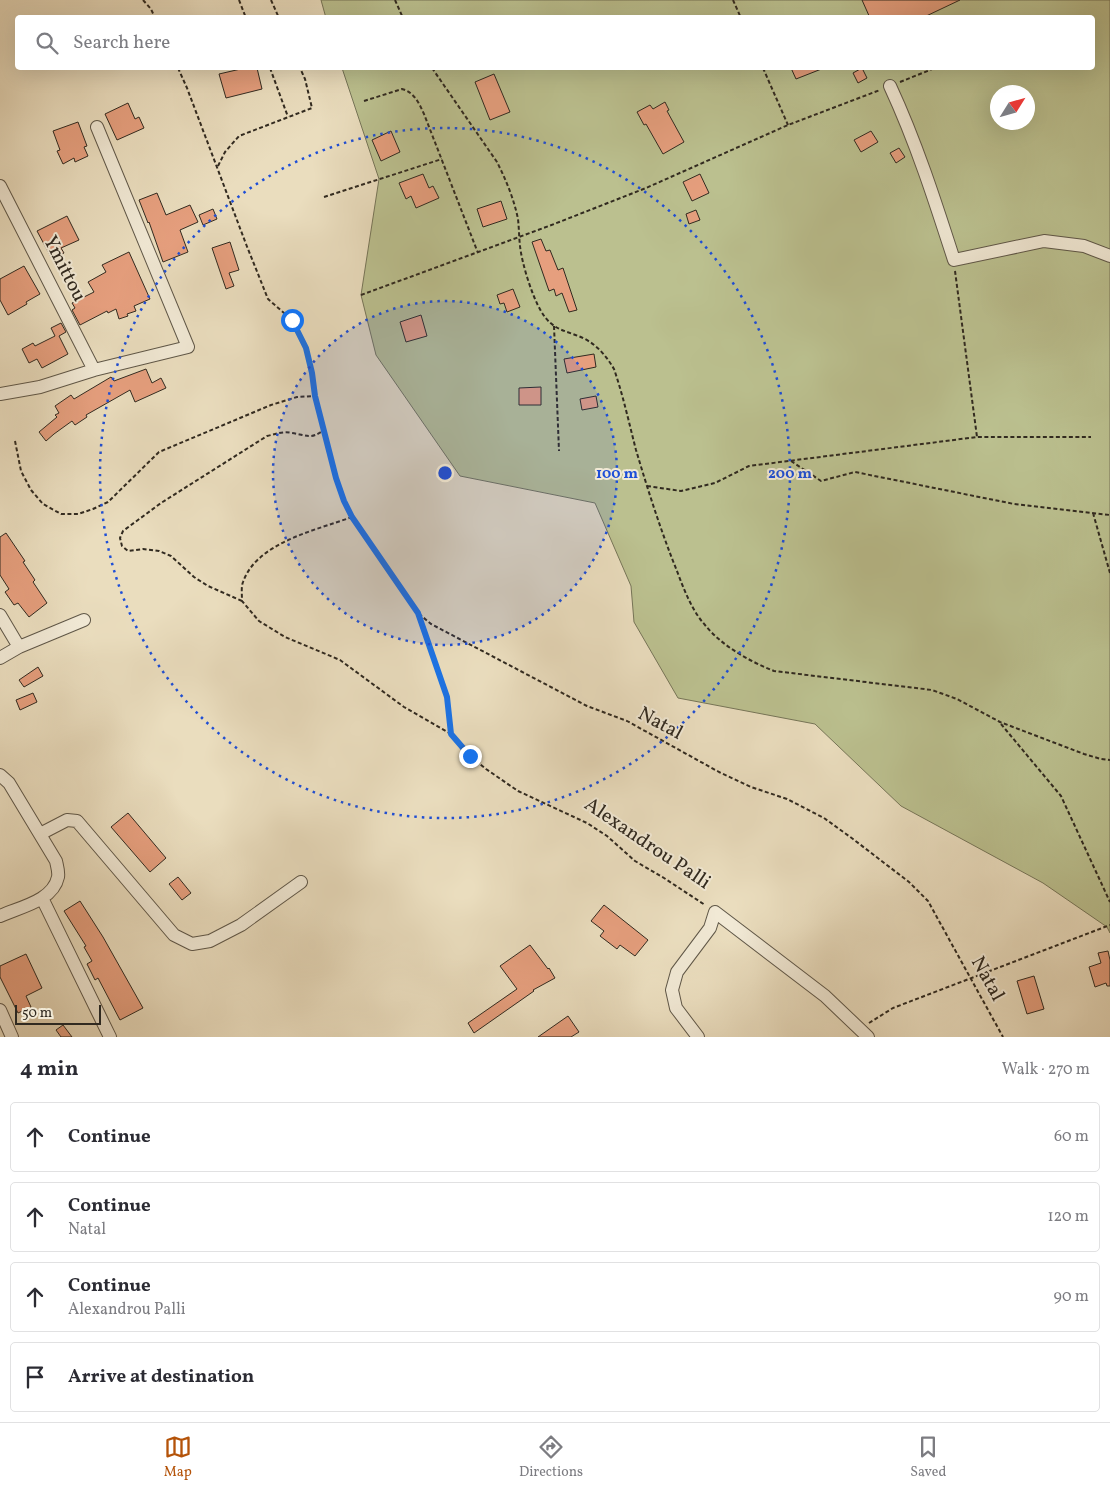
<!DOCTYPE html>
<meta charset="utf-8">
<style>
body{margin:0;font-family:Vollkorn,serif;background:#f7f7f7;color:#2b2b33}
.compass{position:absolute;left:990px;top:85px;width:45px;height:45px;border-radius:50%;background:#fff;box-shadow:0 5px 20px #0002;rotate:53deg}
.scale{position:absolute;left:15px;bottom:12px;width:86px;box-sizing:border-box;padding-left:5px;border:2px solid #312a20;border-top:0;font-size:14px;line-height:18px;white-space:nowrap;color:#312a20;-webkit-text-stroke:4px #f1e9d5;paint-order:stroke}
.stop{position:absolute;width:15px;height:15px;margin:-11px;border:4px solid #1a73e8;border-radius:50%;background:#fff}
.stop.end{background:#1a73e8;border-color:#fff;box-shadow:0 1px 5px #0008}
.list{margin:0;padding:0;list-style:none}
h2{display:flex;justify-content:space-between;align-items:center;height:65px;margin:0;padding:0 20px;font-size:21px}
h2 small{font-size:16px;font-weight:400;color:#7c7c81}
.list li{display:grid;grid-template-columns:32px 1fr auto;gap:15px;align-items:center;box-sizing:border-box;height:70px;margin:0 10px 10px;padding:0 10px;border:1px solid #e1e1e2;border-radius:5px}
.list b{display:block;font-size:19px;white-space:nowrap}
.list p{margin:0;font-size:16px;white-space:nowrap;color:#7c7c81}
.list em{font-size:16px;font-style:normal;color:#7c7c81}
.icon{flex:none;width:28px;height:28px;fill:none;stroke:currentColor;stroke-width:2;stroke-linecap:round;stroke-linejoin:round}
.map{position:relative;flex:none;width:1110px;height:1037px;overflow:hidden}
.search{position:absolute;background:#fff;box-shadow:0 5px 20px #0002;left:15px;right:15px;top:15px;height:55px;display:flex;align-items:center;gap:12px;box-sizing:border-box;padding:0 18px;border-radius:5px;color:#7c7c81;font-size:19px}
.sheet{height:385px;background:#fff}
nav{display:flex;justify-content:space-around;align-items:center;box-sizing:border-box;height:70px;border-top:1px solid #e1e1e2;background:#fff;font-size:14px;color:#7c7c81}
nav a{display:grid;justify-items:center;gap:2px}
nav .on{color:#b45309}
.map>svg:first-child{display:block}
.green{fill:#bbc08f;stroke:#767558;fill-rule:evenodd}
.building{fill:#e69f7e;stroke:#312a20}
.lines{fill:none;stroke-linecap:round;stroke-linejoin:round}
.minor-casing{stroke:#5f5748;stroke-width:14}
.path{stroke:#312a20;stroke-width:2;stroke-dasharray:4 2.5;stroke-linecap:butt}
.minor{stroke:#f1e9d5;stroke-width:12}
.route{stroke:#1a73e8;stroke-width:6}
.ring{fill:none;stroke:#1d4ed8;stroke-width:2.5;stroke-dasharray:2.5 5}
.labels{text-anchor:middle;dominant-baseline:central;stroke-width:4;stroke-linejoin:round;paint-order:stroke}
.street-label{font-size:20px;fill:#312a20;stroke:#f1e9d5}
.centre{fill:#1d4ed8;stroke:#f1e9d5;stroke-width:2.5}
.ring-label{font-size:15px;text-anchor:middle;font-weight:bold;fill:#1d4ed8;stroke:#f1e9d5;stroke-width:4;stroke-linejoin:round;paint-order:stroke}
</style>
<div class="map">
<svg width="1110" height="1037" viewBox="0 0 1110 1037">
<rect width="100%" height="100%" fill="#eaddbe"/>
<filter id="stains"><feTurbulence type="fractalNoise" baseFrequency=".004" numOctaves="4"/><feColorMatrix values="0 0 0 0 .2 0 0 0 0 .09 0 0 0 0 .02 0 0 0 .5 -.17"/></filter>
<radialGradient id="worn" r=".72"><stop offset=".6" stop-color="#630" stop-opacity="0"/><stop offset="1" stop-color="#630" stop-opacity=".3"/></radialGradient>
<path class="green" d="M321 0H1110V933L1107 927 1043 883 901 806 815 724 678 698 634 622 631 586 595 503 460 476 376 355 361 295 379 179 342 68H1092V18H326ZM998 92H1028V122H998Z"/>
<path class="building" d="M862 0H960L922 18H870Z
M245 68H257L262 89 226 98 219 74Z
M791 68H824L796 79Z
M862 68 867 78 858 83 853 73Z
M494 74 510 112 490 120 475 82Z
M665 102 669 110 667 111 684 142 663 154 646 124 644 125 637 112 650 105 653 109Z
M128 103 135 119 139 117 144 128 117 140 105 114Z
M78 122 87 146 84 147 88 156 75 162 74 158 63 164 57 151 60 150 53 131Z
M391 131 400 152 381 161 372 140Z
M871 131 878 142 861 152 854 140Z
M899 148 905 157 896 163 890 153Z
M423 174 429 188 433 186 439 198 416 208 411 196 406 199 399 183Z
M700 174 709 193 692 201 683 182Z
M157 193 166 215 190 205 198 222 180 230 188 252 163 262 149 222 148 223 139 200Z
M501 201 507 219 483 227 477 209Z
M213 209 217 219 203 225 199 215Z
M696 210 700 220 689 224 686 214Z
M67 216 79 240 61 248 64 253 52 259 37 231Z
M541 239 546 251 550 250 558 270 563 268 577 310 569 312 562 293 556 296 554 289 549 291 532 242Z
M230 242 239 270 229 273 234 286 226 289 212 248Z
M129 252 150 299 134 306 136 311 127 314 128 316 119 319 116 309 108 313 107 311 80 325 72 310 75 308 72 303 94 292 88 282 106 272 102 265Z
M24 266 40 294 26 302 27 304 8 315 0 300V279Z
M513 289 520 307 507 312 504 303 500 304 497 295Z
M421 315 427 336 406 342 400 322Z
M61 323 66 332 59 336 68 354 42 368 37 359 29 363 22 349 33 343 35 346 55 336 51 328Z
M594 354 596 367 567 373 564 359Z
M146 369 152 383 161 378 166 388 135 402 130 390 86 415 87 417 75 425 72 421 54 434 46 441 39 432 57 417 55 415 59 413 55 406 71 395 74 399 111 377 114 381Z
M541 387V405H519V388Z
M596 396 598 407 582 410 580 399Z
M6 533 25 561 23 562 35 580 33 582 47 603 29 617 18 603 14 605 5 592 9 589 0 575V537Z
M38 667 43 676 24 687 19 680Z
M33 693 37 702 20 710 16 700Z
M128 813 166 858 150 872 111 827Z
M178 877 191 893 182 900 169 884Z
M80 901 103 937 143 1008 120 1020 98 978 95 980 87 964 92 961 84 947 86 946 64 911Z
M604 905 648 940 635 956 620 945 617 949 600 936 604 931 591 921Z
M530 945 548 969 549 968 555 978 533 990 534 991 474 1033 468 1023 517 989 500 966Z
M1108 951 1110 960V986H1107L1106 983 1095 987 1089 967 1101 963 1098 953Z
M26 954 42 988 26 996 31 1007 18 1013 0 977V966Z
M1034 976 1044 1009 1027 1014 1017 981Z
M568 1016 579 1032 571 1037H538Z
M63 1025 72 1037H61L56 1030Z"/>
<g class="lines">
<defs>
<path id="minor" d="M890 86C916 142 935 201 954 260L1044 241 1084 246 1110 256
M0 186 94 370
M0 394 40 387 94 370 188 347 97 127
M0 615 19 647
M0 658 19 647 84 620
M0 775 9 783 56 861C57 866 59 872 58 877 53 901 20 907 0 916
M40 834 67 820 77 821 174 935 192 944 210 941 241 925 301 882
M42 898 110 1037
M0 1010 12 1037
M698 1037 676 1008 672 990 677 972 710 928 715 912 825 996 868 1037"/>
</defs>
<use href="#minor" class="minor-casing"/>
<path class="path" d="M143 0 151 9 155 18
M239 0 246 18
M271 0 279 18
M395 0 403 18
M733 0 741 18
M178 68 187 88 246 244 268 299 292 320 306 348 312 373 315 396 336 478 344 501 352 517 418 613 431 624 587 706 627 721 719 772 751 787 787 799 824 818 853 839 909 882 928 901 1003 1037
M270 68 288 117
M432 68 497 162C506 180 514 199 518 219 519 228 519 237 520 246 522 264 532 296 541 311 553 332 567 330 585 339 598 346 607 357 614 369 623 395 629 423 636 450 647 487 659 525 673 561 682 583 689 607 705 625 722 646 749 661 774 671L932 690 957 699 1000 722 1084 754 1101 759 1110 760
M763 68 788 125
M900 82 935 68
M364 101 402 89C414 92 419 103 424 114L478 253
M218 166 225 152 239 136 312 108 305 79 300 68
M324 197 442 159
M955 271 977 437
M361 295 549 226 646 188 788 125 880 90
M554 326 559 451
M15 441 21 471 31 490 43 504 61 514H78L93 509 108 502 159 452 271 405 297 397 315 396
M791 461 821 481 855 472 1014 504 1110 515
M647 486 681 491 715 483 749 466 977 437H1091
M1093 513 1110 573
M352 517C317 530 257 542 243 582 241 587 242 595 242 601L259 621 285 637 340 660 404 707 451 734
M242 601 208 586 194 577 171 556 159 551 143 549 128 551 122 546 120 538 123 531 161 503 267 436C276 434 283 431 292 433 307 435 310 440 324 430
M418 613 447 697 451 734 470 756 486 769 518 791 587 823 607 836 635 861 664 878 705 905
M1001 724 1061 796 1110 902
M869 1023 893 1008 1110 925"/>
<use href="#minor" class="minor"/>
</g>
<g class="lines">
<path class="route" d="M292 320 306 348 312 373 315 396 336 478 344 501 352 517 418 613 447 697 451 734 470 756"/>
</g>
<circle cx="445" cy="473" r="172" fill="#1d4ed8" fill-opacity=".12"/>
<g class="ring">
<circle cx="445" cy="473" r="172"/>
<circle cx="445" cy="473" r="345"/>
</g>
<g class="labels">
<g class="street-label">
<text transform="translate(64 269) rotate(63)">Ymittou</text>
<text transform="translate(660 724) rotate(28)">Natal</text>
<text transform="translate(647 844) rotate(34)">Alexandrou Palli</text>
<text transform="translate(987 979) rotate(61)">Natal</text>
</g>
</g>
<circle cx="445" cy="473" r="8" class="centre"/>
<g class="ring-label">
<text x="617" y="478">100 m</text>
<text x="790" y="478">200 m</text>
</g>
<rect width="100%" height="100%" filter="url(#stains)"/>
<rect width="100%" height="100%" fill="url(#worn)"/>
</svg>
<svg class="compass" viewBox="-18 -18 36 36"><path d="M0-13l5 13h-10z" fill="#e53935"/><path d="M0 13l5-13h-10z" fill="#7c7c81"/></svg>
<div class="scale">50 m</div>
<div class="stop" style="left:292px;top:320px"></div>
<div class="stop end" style="left:470px;top:756px"></div>
<div class="search"><svg class="icon" aria-label="search" viewBox="0 0 24 24"><circle cx="10" cy="10" r="6"/><path d="M15 15l6 6"/></svg>Search here</div>
</div>
<section class="sheet">
<h2>4 min<small>Walk · 270 m</small></h2>
<ul class="list">
<li><svg class="icon" aria-label="ahead" viewBox="0 0 24 24"><path d="M12 20V5M6 11l6-6 6 6"/></svg><div><b>Continue</b></div><em>60 m</em></li>
<li><svg class="icon" aria-label="ahead" viewBox="0 0 24 24"><path d="M12 20V5M6 11l6-6 6 6"/></svg><div><b>Continue</b><p>Natal</p></div><em>120 m</em></li>
<li><svg class="icon" aria-label="ahead" viewBox="0 0 24 24"><path d="M12 20V5M6 11l6-6 6 6"/></svg><div><b>Continue</b><p>Alexandrou Palli</p></div><em>90 m</em></li>
<li><svg class="icon" aria-label="arrive" viewBox="0 0 24 24"><path d="M6 21V4h12l-3 4 3 4H6"/></svg><div><b>Arrive at destination</b></div></li>
</ul>
</section>
<nav>
<a class="on"><svg class="icon" aria-label="map" viewBox="0 0 24 24"><path d="M3 6l6-2 6 2 6-2v14l-6 2-6-2-6 2zM9 4v14M15 6v14"/></svg>Map</a>
<a><svg class="icon" aria-label="directions" viewBox="0 0 24 24"><path d="M12 3l9 9-9 9-9-9zM9 14v-3h6M13 9l2 2-2 2"/></svg>Directions</a>
<a><svg class="icon" aria-label="saved" viewBox="0 0 24 24"><path d="M7 4h10v16l-5-4-5 4z"/></svg>Saved</a>
</nav>
